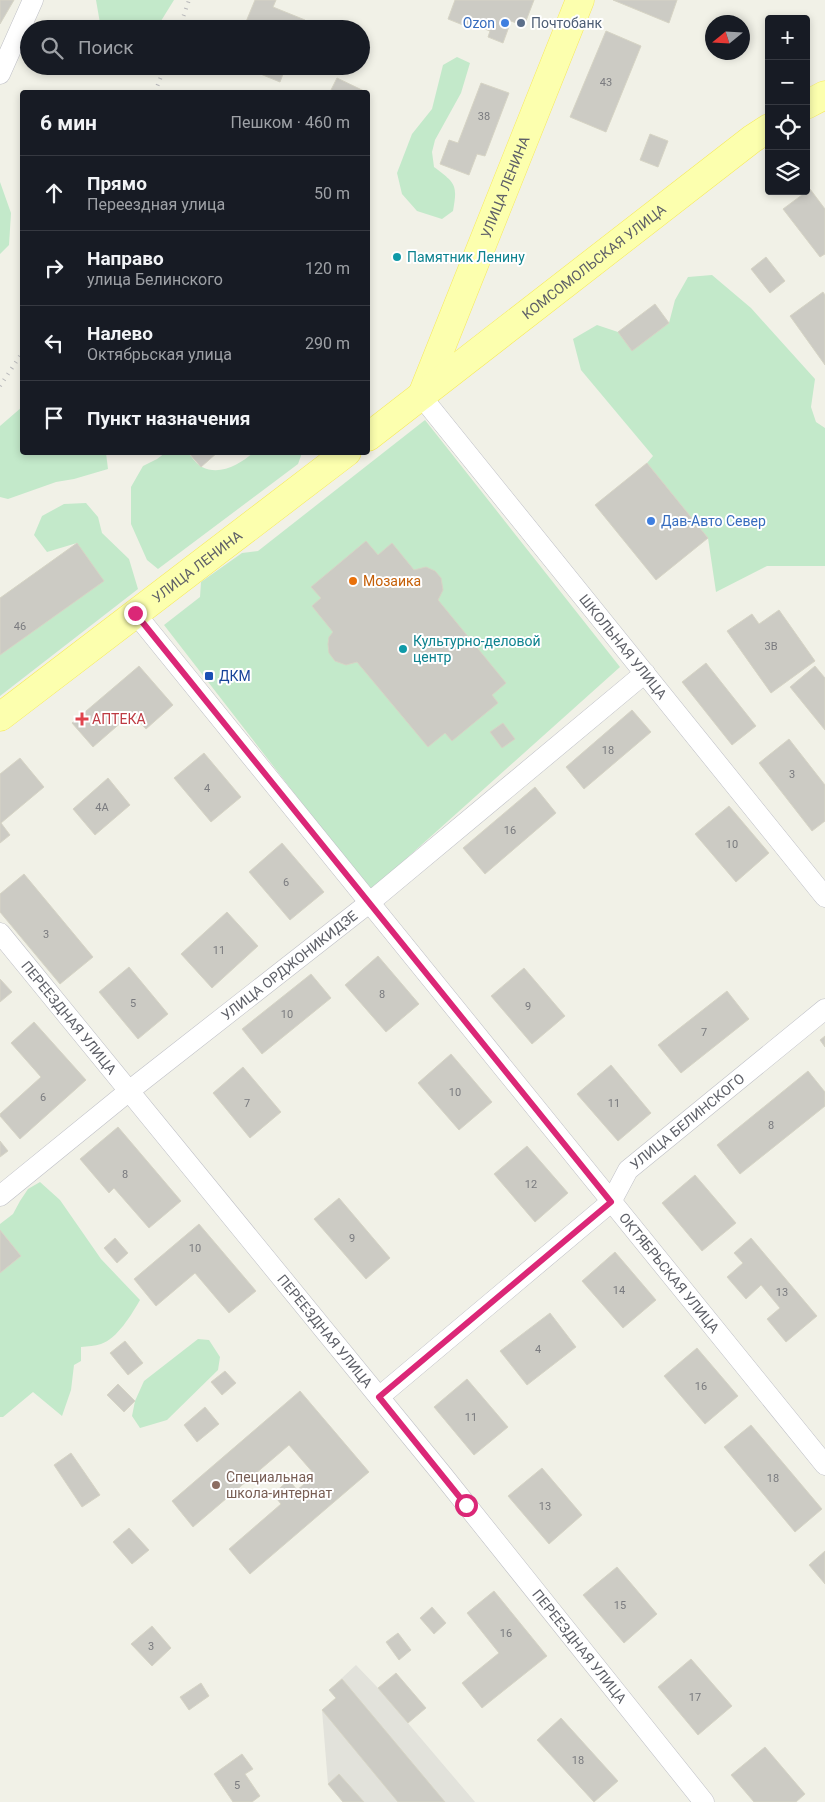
<!DOCTYPE html>
<html lang="ru">
<meta charset="utf-8">
<style>
body{margin:0;font-family:Roboto,sans-serif;background:#242831;color:#f1f3f6}
.controls{position:absolute;right:15px;top:15px;display:grid;overflow:hidden;border-radius:5px;box-shadow:0 2px 8px #0003}
.controls button{width:45px;height:45px;display:grid;place-items:center;padding:0;border:0;border-bottom:1px solid #363941;background:#171b24;color:#f1f3f6;font:25px sans-serif}
.compass{position:absolute;left:705px;top:15px;width:45px;height:45px;border-radius:50%;background:#171b24;box-shadow:0 2px 8px #0003;rotate:252deg}
.stop{position:absolute;width:15px;height:15px;margin:-11px;border:4px solid #db2777;border-radius:50%;background:#fff}
.stop.end{background:#db2777;border-color:#fff;box-shadow:0 1px 5px #0008}
.list{margin:0;padding:0;list-style:none}
h2{display:flex;justify-content:space-between;align-items:center;height:65px;margin:0;padding:0 20px;font-size:21px}
h2 small{font-size:16px;font-weight:400;color:#9ea1a6}
.list li{display:grid;grid-template-columns:32px 1fr auto;gap:15px;align-items:center;box-sizing:border-box;height:75px;padding:0 20px;border-top:1px solid #363941}
.list b{display:block;font-size:19px;white-space:nowrap}
.list p{margin:0;font-size:16px;white-space:nowrap;color:#9ea1a6}
.list em{font-size:16px;font-style:normal;color:#9ea1a6}
.icon{flex:none;width:28px;height:28px;fill:none;stroke:currentColor;stroke-width:2;stroke-linecap:round;stroke-linejoin:round}
.map{position:relative;flex:none;width:825px;height:1802px;overflow:hidden}
.search{position:absolute;background:#171b24;box-shadow:0 2px 8px #0003;left:20px;top:20px;width:350px;height:55px;display:flex;align-items:center;gap:12px;box-sizing:border-box;padding:0 18px;border-radius:28px;color:#9ea1a6;font-size:19px}
.panel{position:absolute;background:#171b24;box-shadow:0 2px 8px #0003;left:20px;top:90px;width:350px;height:365px;border-radius:5px}
.map>svg:first-child{display:block}
.industrial{fill:#e2e2db}
.green{fill:#c3e9ca}
.building{fill:#cccbc4;stroke:#d6d4c5}
.lines{fill:none;stroke-linecap:round;stroke-linejoin:round}
.street-casing{stroke:#bebfc6;stroke-width:21}
.primary-casing{stroke:#f7ea5a;stroke-width:29}
.street{stroke:#fff;stroke-width:20}
.primary{stroke:#fcffae;stroke-width:28}
.rail{stroke:#b9b9bb;stroke-width:4;stroke-dasharray:1 6;stroke-linecap:butt}
.route{stroke:#db2777;stroke-width:6}
.shop-dot{fill:#3f7fe0;stroke:#fff;stroke-width:2}
.service-dot{fill:#5c6f8a;stroke:#fff;stroke-width:2}
.culture-dot{fill:#0f9aa8;stroke:#fff;stroke-width:2}
.food-dot{fill:#e8710a;stroke:#fff;stroke-width:2}
.transit-dot{fill:#1a4fb4;stroke:#fff;stroke-width:2}
.health-dot{fill:#e0444e;stroke:#fff;stroke-width:2}
.education-dot{fill:#8d6e63;stroke:#fff;stroke-width:2}
.labels{text-anchor:middle;dominant-baseline:central;stroke-width:4;stroke-linejoin:round;paint-order:stroke}
.number-label{font-size:11px;fill:#7a7b7f}
.shop-label{font-size:14px;fill:#366cbe;stroke:#fff;text-anchor:end}
.service-label{font-size:14px;fill:#4e5e75;stroke:#fff;text-anchor:start}
.street-label{font-size:14px;fill:#5e6068;stroke:#fff}
.culture-label{font-size:14px;fill:#0d838f;stroke:#fff;text-anchor:start}
.food-label{font-size:14px;fill:#c56008;stroke:#fff;text-anchor:start}
.transit-label{font-size:14px;fill:#164399;stroke:#fff;text-anchor:start}
.health-label{font-size:14px;fill:#be3a42;stroke:#fff;text-anchor:start}
.education-label{font-size:14px;fill:#785e54;stroke:#fff;text-anchor:start}
</style>
<div class="map">
<svg width="825" height="1802" viewBox="0 0 825 1802">
<rect width="100%" height="100%" fill="#f1f1e7"/>
<path class="industrial" d="M356 1665 378 1688 475 1802H343L328 1784 322 1710 336 1698 329 1690Z"/>
<path class="green" d="M96 0H174L156 29H101Z
M457 57 470 63 461 93 435 140 432 152 434 167C455 183 458 184 453 211L442 219 417 211 402 194 397 173 412 134 432 109 443 65Z
M0 182 11 213 9 245 0 254Z
M712 275 751 308 815 379 811 407 816 422 825 428V566H767L716 592 708 538 647 463 653 456 581 370 573 339 597 325 618 332 632 350 669 323 675 300 688 277Z
M22 407V452L106 453 108 469 74 479 56 482 8 499 0 497V426Z
M425 420 620 667 370 891 164 625 200 597 201 582 242 553 258 551Z
M165 453H188C192 457 197 465 202 467 220 476 240 464 253 453H302L298 464 158 569 147 560 131 524V487L143 466 157 459Z
M86 503 98 517 102 533 129 559 138 589 0 696V655L77 543 47 552 34 535 42 516 64 504Z
M40 1182 60 1200 101 1259 140 1300C132 1314 117 1339 101 1344 95 1346 88 1346 81 1347V1361L74 1365 71 1390 62 1416 33 1392 3 1417H0V1273L21 1256 0 1230V1224L13 1214 20 1201 28 1189Z
M198 1339 209 1340 220 1357 218 1370 167 1420 140 1428 132 1416 135 1401 144 1381Z"/>
<path class="building" d="M0 0H14L0 24Z
M255 0H276L273 7 305 20 301 29H243Z
M455 0H534L524 26 511 21 503 43 488 37 490 31 469 23 468 27 448 19Z
M613 0H677L669 23Z
M606 31 641 46 606 132 570 117Z
M241 66H286L280 82Z
M337 78 364 91 363 92H330Z
M481 83 509 93 485 156 477 154 469 175 440 164 449 140 458 143Z
M650 134 668 141 658 167 640 160Z
M810 189 825 209V254L820 257 783 209Z
M766 257 785 281 770 293 751 269Z
M823 292 825 295V365L790 316Z
M655 304 669 323 632 351 618 332Z
M188 452H218L201 467Z
M647 463 708 538 656 580 595 505Z
M366 541 378 555 392 543 414 570 426 567 435 571 441 578 443 590 438 600 506 683 492 695 498 703 452 741 445 733 428 747 357 662 346 665 335 661 329 653 328 644 329 637 333 632 312 606 321 598 311 587Z
M77 543 104 581 0 655V598Z
M779 610 815 661 771 693 727 631 752 614 759 624Z
M706 663 756 726 732 745 682 682Z
M139 666 173 705 146 729 132 713 93 747 72 723Z
M815 666 825 678V730L790 687Z
M632 710 651 732 584 789 566 767Z
M503 723 515 739 502 748 490 732Z
M789 739 825 785V821L812 831 759 763Z
M204 753 241 797 211 822 174 778Z
M20 758 44 787 1 823 10 835 0 843V774Z
M108 778 130 805 95 835 73 809Z
M535 787 556 813 485 874 463 848Z
M729 806 769 853 736 882 695 834Z
M282 843 324 892 290 920 249 872Z
M24 874 93 957 60 984 0 912V894Z
M227 912 258 946 212 988 181 954Z
M378 956 419 1004 386 1032 345 985Z
M129 967 168 1014 138 1039 99 992Z
M524 968 565 1016 532 1044 491 996Z
M311 974 331 998 262 1054 242 1029Z
M0 979 12 992 0 1002Z
M727 991 749 1019 681 1073 658 1045Z
M34 1022 86 1080 20 1139 0 1116V1114L41 1077 11 1043Z
M825 1036V1047L820 1040Z
M451 1054 492 1102 459 1130 418 1083Z
M611 1065 651 1113 618 1141 577 1094Z
M243 1067 281 1112 250 1138 213 1093Z
M808 1071 825 1092V1106L740 1174 717 1145Z
M118 1127 181 1201 149 1228 114 1188 109 1193 80 1159Z
M0 1141 8 1151 0 1157Z
M527 1146 568 1193 535 1222 494 1174Z
M695 1175 736 1223 702 1251 662 1203Z
M339 1198 390 1258 366 1279 314 1219Z
M199 1224 256 1291 229 1313 195 1273 156 1306 134 1279Z
M0 1230 21 1256 0 1273Z
M115 1238 128 1253 117 1263 104 1248Z
M751 1238 817 1316 786 1342 767 1319 780 1308 761 1285 746 1299 727 1277 743 1263 734 1253Z
M615 1252 656 1300 623 1328 582 1281Z
M550 1313 576 1347 527 1385 500 1351Z
M125 1341 143 1363 128 1375 110 1353Z
M697 1348 738 1396 705 1424 664 1376Z
M225 1371 236 1383 222 1395 211 1382Z
M467 1379 508 1427 474 1455 434 1407Z
M118 1384 135 1401 124 1412 107 1395Z
M300 1391 369 1472 250 1574 229 1549 281 1504 273 1494 289 1480 297 1490 315 1475 289 1445 193 1527 172 1501Z
M205 1407 219 1424 197 1442 184 1425Z
M751 1425 822 1509 795 1532 724 1447Z
M71 1453 100 1495 82 1507 54 1465Z
M542 1468 582 1515 549 1544 508 1496Z
M129 1528 149 1550 132 1564 113 1542Z
M825 1551V1584L809 1565Z
M617 1567 657 1614 624 1643 583 1595Z
M494 1591 547 1656 482 1708 462 1683 499 1653 467 1613Z
M432 1607 446 1623 434 1634 420 1618Z
M152 1626 171 1648 152 1666 131 1644Z
M398 1633 411 1650 399 1660 386 1642Z
M691 1659 732 1706 698 1735 658 1687Z
M396 1673 426 1708 408 1723 378 1688Z
M342 1679 445 1802H398L322 1710 336 1698 329 1690Z
M201 1683 209 1696 189 1710 180 1697Z
M561 1718 618 1781 594 1802 537 1740Z
M765 1747 805 1794 796 1802H754L731 1775Z
M242 1754 253 1769 245 1774 260 1796 252 1802H233L214 1774Z
M339 1774 364 1802H343L328 1784Z"/>
<g class="lines">
<defs>
<g id="street">
<path d="M0 74 33 0"/>
<path id="s1" d="M421 396 825 897"/>
<path id="s2" d="M135 613 825 1465"/>
<path id="s3" d="M0 933 441 1473 704 1802"/>
<path id="s4" d="M0 1196 129 1091 369 903 645 673"/>
<path id="s5" d="M379 1397 611 1202 628 1170 825 1009"/>
</g>
<g id="primary">
<path d="M806 105 825 95"/>
<path id="s6" d="M422 395 580 0"/>
<path id="s7" d="M368 437 752 139 769 128"/>
<path id="s8" d="M0 717 347 452"/>
</g>
</defs>
<use href="#street" class="street-casing"/>
<use href="#primary" class="primary-casing"/>
<use href="#street" class="street"/>
<use href="#primary" class="primary"/>
<path class="rail" d="M179 29 189 0
M155 92 165 66
M0 386 22 353"/>
</g>
<g class="lines">
<path class="route" d="M135 613 611 1202 379 1397 466 1505"/>
</g>
<g class="shop-dot">
<circle cx="505" cy="23" r="5"/>
<circle cx="651" cy="521" r="5"/>
</g>
<circle class="service-dot" cx="521" cy="23" r="5"/>
<g class="culture-dot">
<circle cx="397" cy="257" r="5"/>
<circle cx="403" cy="649" r="5"/>
</g>
<circle class="food-dot" cx="353" cy="581" r="5"/>
<rect class="transit-dot" x="204" y="671" width="10" height="10" rx="2.5"/>
<path class="health-dot" d="M79.5 711.5h5v5h5v5h-5v5h-5v-5h-5v-5h5z"/>
<circle class="education-dot" cx="216" cy="1485" r="5"/>
<g class="labels">
<g class="number-label">
<text x="606" y="82">43</text>
<text x="484" y="116">38</text>
<text x="20" y="626">46</text>
<text x="771" y="646">3В</text>
<text x="608" y="750">18</text>
<text x="792" y="774">3</text>
<text x="207" y="788">4</text>
<text x="102" y="807">4А</text>
<text x="510" y="830">16</text>
<text x="732" y="844">10</text>
<text x="286" y="882">6</text>
<text x="46" y="934">3</text>
<text x="219" y="950">11</text>
<text x="382" y="994">8</text>
<text x="133" y="1003">5</text>
<text x="528" y="1006">9</text>
<text x="287" y="1014">10</text>
<text x="704" y="1032">7</text>
<text x="455" y="1092">10</text>
<text x="43" y="1097">6</text>
<text x="247" y="1103">7</text>
<text x="614" y="1103">11</text>
<text x="771" y="1125">8</text>
<text x="125" y="1174">8</text>
<text x="531" y="1184">12</text>
<text x="352" y="1238">9</text>
<text x="195" y="1248">10</text>
<text x="619" y="1290">14</text>
<text x="782" y="1292">13</text>
<text x="538" y="1349">4</text>
<text x="701" y="1386">16</text>
<text x="471" y="1417">11</text>
<text x="773" y="1478">18</text>
<text x="545" y="1506">13</text>
<text x="620" y="1605">15</text>
<text x="506" y="1633">16</text>
<text x="151" y="1646">3</text>
<text x="695" y="1697">17</text>
<text x="578" y="1760">18</text>
<text x="237" y="1785">5</text>
</g>
<g class="shop-label">
<text x="495" y="23">Ozon</text>
<text x="661" y="521" text-anchor="start">Дав-Авто Север</text>
</g>
<g class="service-label">
<text x="531" y="23">Почтобанк</text>
</g>
<g class="street-label">
<text stroke="none"><textPath href="#s6" startOffset="224">УЛИЦА ЛЕНИНА</textPath></text>
<text stroke="none"><textPath href="#s7" startOffset="286">КОМСОМОЛЬСКАЯ УЛИЦА</textPath></text>
<text stroke="none"><textPath href="#s8" startOffset="248">УЛИЦА ЛЕНИНА</textPath></text>
<text stroke="none"><textPath href="#s1" startOffset="322">ШКОЛЬНАЯ УЛИЦА</textPath></text>
<text stroke="none"><textPath href="#s4" startOffset="370">УЛИЦА ОРДЖОНИКИДЗЕ</textPath></text>
<text stroke="none"><textPath href="#s3" startOffset="109">ПЕРЕЕЗДНАЯ УЛИЦА</textPath></text>
<text stroke="none"><textPath href="#s5" startOffset="416">УЛИЦА БЕЛИНСКОГО</textPath></text>
<text stroke="none"><textPath href="#s2" startOffset="849">ОКТЯБРЬСКАЯ УЛИЦА</textPath></text>
<text stroke="none"><textPath href="#s3" startOffset="514">ПЕРЕЕЗДНАЯ УЛИЦА</textPath></text>
<text stroke="none"><textPath href="#s3" startOffset="919">ПЕРЕЕЗДНАЯ УЛИЦА</textPath></text>
</g>
<g class="culture-label">
<text x="407" y="257">Памятник Ленину</text>
<text x="413" y="641">Культурно-деловой<tspan x="413" dy="16">центр</tspan></text>
</g>
<g class="food-label">
<text x="363" y="581">Мозаика</text>
</g>
<g class="transit-label">
<text x="219" y="676">ДКМ</text>
</g>
<g class="health-label">
<text x="92" y="719">АПТЕКА</text>
</g>
<g class="education-label">
<text x="226" y="1477">Специальная<tspan x="226" dy="16">школа-интернат</tspan></text>
</g>
</g>
</svg>
<div class="controls">
<button>+</button>
<button>−</button>
<button><svg class="icon" aria-label="locate" viewBox="0 0 24 24"><circle cx="12" cy="12" r="6"/><path d="M12 2v4M12 18v4M2 12h4M18 12h4"/></svg></button>
<button><svg class="icon" aria-label="layers" viewBox="0 0 24 24"><path d="M12 4l9 5-9 5-9-5zM3 14l9 5 9-5"/></svg></button>
</div>
<svg class="compass" viewBox="-18 -18 36 36"><path d="M0-13l5 13h-10z" fill="#e53935"/><path d="M0 13l5-13h-10z" fill="#9ea1a6"/></svg>
<div class="stop" style="left:466px;top:1505px"></div>
<div class="stop end" style="left:135px;top:613px"></div>
<div class="search"><svg class="icon" aria-label="search" viewBox="0 0 24 24"><circle cx="10" cy="10" r="6"/><path d="M15 15l6 6"/></svg>Поиск</div>
<section class="panel">
<h2>6 мин<small>Пешком · 460 m</small></h2>
<ul class="list">
<li><svg class="icon" aria-label="ahead" viewBox="0 0 24 24"><path d="M12 20V5M6 11l6-6 6 6"/></svg><div><b>Прямо</b><p>Переездная улица</p></div><em>50 m</em></li>
<li><svg class="icon" aria-label="right" viewBox="0 0 24 24"><path d="M7 20v-9h11M14 6l5 5-5 5"/></svg><div><b>Направо</b><p>улица Белинского</p></div><em>120 m</em></li>
<li><svg class="icon" aria-label="left" viewBox="0 0 24 24"><path d="M17 20v-9H6M10 6l-5 5 5 5"/></svg><div><b>Налево</b><p>Октябрьская улица</p></div><em>290 m</em></li>
<li><svg class="icon" aria-label="arrive" viewBox="0 0 24 24"><path d="M6 21V4h12l-3 4 3 4H6"/></svg><div><b>Пункт назначения</b></div></li>
</ul>
</section>
</div>
